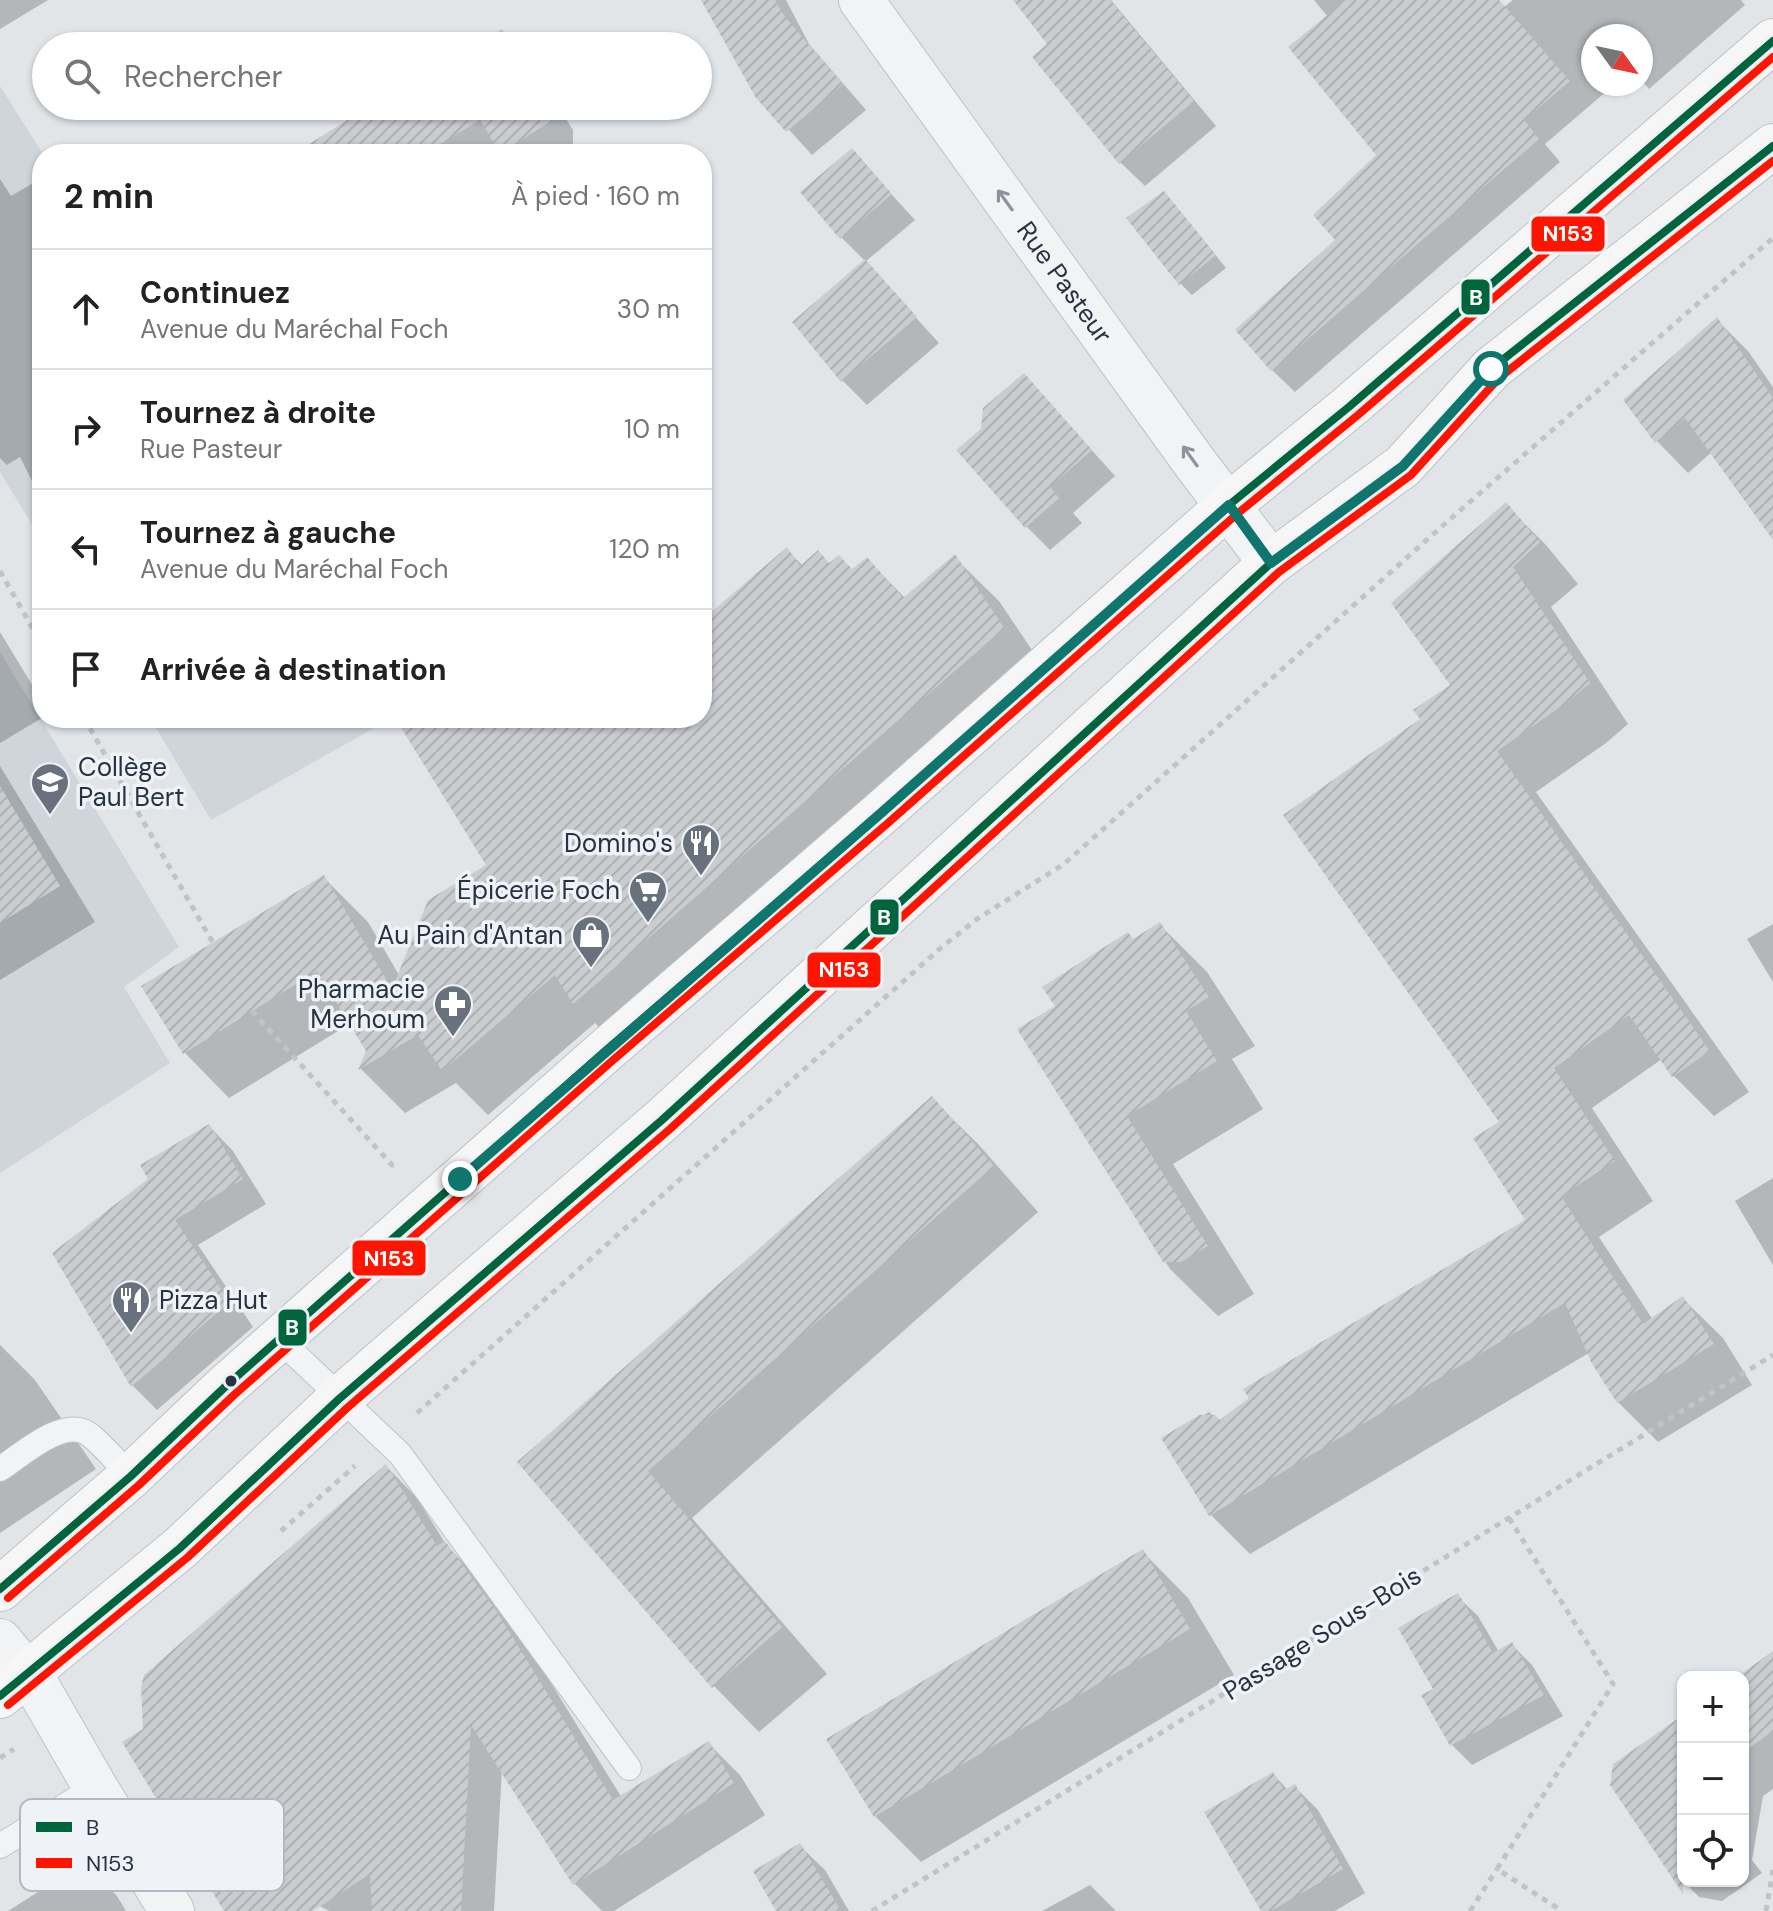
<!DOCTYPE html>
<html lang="fr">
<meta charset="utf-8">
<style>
body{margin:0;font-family:"DM Sans",sans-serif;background:#f6f6f6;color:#222}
.controls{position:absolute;right:24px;bottom:24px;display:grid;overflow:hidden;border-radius:16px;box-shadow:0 2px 6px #0004}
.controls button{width:72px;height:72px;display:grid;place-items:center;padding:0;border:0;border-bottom:2px solid #e0e0e0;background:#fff;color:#222;font:40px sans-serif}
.compass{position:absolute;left:1581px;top:24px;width:72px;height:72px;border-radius:50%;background:#fff;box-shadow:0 2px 6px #0004;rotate:123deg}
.stop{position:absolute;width:24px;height:24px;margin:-18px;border:6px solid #0f766e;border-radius:50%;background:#fff}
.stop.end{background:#0f766e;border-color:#fff;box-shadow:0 2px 8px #0008}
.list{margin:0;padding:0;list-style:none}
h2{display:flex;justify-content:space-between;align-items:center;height:104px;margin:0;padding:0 32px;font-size:34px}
h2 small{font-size:26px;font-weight:400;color:#767676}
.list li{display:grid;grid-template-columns:52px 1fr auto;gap:24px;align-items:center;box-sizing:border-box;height:120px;padding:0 32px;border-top:2px solid #e0e0e0}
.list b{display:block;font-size:30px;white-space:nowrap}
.list p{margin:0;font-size:26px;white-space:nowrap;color:#767676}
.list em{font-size:26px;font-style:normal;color:#767676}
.icon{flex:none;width:44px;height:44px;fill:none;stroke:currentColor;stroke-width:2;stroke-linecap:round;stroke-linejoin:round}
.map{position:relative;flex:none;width:1773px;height:1911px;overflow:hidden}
.search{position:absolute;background:#fff;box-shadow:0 2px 6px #0004;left:32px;top:32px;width:680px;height:88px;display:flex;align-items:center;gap:20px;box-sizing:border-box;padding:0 28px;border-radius:44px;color:#767676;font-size:30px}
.panel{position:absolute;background:#fff;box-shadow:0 2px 6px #0004;left:32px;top:144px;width:680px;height:584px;border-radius:32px}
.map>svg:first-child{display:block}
.built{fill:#cfd5db}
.shadow{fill:#0003}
.building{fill:url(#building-hatch)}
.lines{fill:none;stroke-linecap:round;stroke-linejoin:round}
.lane-casing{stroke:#c0c3c6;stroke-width:26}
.street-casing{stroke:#c0c3c6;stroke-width:46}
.primary-casing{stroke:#bec2c6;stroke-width:46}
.path{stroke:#c0c3c7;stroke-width:5;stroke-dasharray:6 6;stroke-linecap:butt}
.lane{stroke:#f2f3f4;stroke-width:24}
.street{stroke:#f2f3f4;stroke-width:44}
.primary{stroke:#f6f6f7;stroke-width:44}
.bus-1-casing{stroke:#eff3f7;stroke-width:14}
.bus-2-casing{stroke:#eff3f7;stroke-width:14}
.bus-1{stroke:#00643c;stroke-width:8}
.bus-2{stroke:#ff1400;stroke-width:8}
.oneway{stroke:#8c939c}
.route{stroke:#0f766e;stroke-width:10}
.bus-dot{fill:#273343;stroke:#eff3f7;stroke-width:3}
.labels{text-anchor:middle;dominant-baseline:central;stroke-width:7;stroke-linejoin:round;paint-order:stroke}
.street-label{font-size:26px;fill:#273343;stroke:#eff3f7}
.poi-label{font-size:26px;fill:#273343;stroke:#eff3f7;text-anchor:end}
.key{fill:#eff3f7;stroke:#b3b9c1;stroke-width:2}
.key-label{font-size:22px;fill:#273343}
.line-badge{stroke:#eff3f7;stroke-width:3}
.badge-label{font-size:22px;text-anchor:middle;font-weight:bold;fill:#fff}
</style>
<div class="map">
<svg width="1773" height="1911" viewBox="0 0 1773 1911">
<defs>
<pattern id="building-hatch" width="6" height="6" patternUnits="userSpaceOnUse" patternTransform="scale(2)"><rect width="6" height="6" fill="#cacdd0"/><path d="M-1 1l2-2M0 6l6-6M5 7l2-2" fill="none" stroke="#aeb0b4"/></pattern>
</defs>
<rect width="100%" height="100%" fill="#e2e5e8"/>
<path class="built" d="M0 86 43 154 42 541 0 472Z
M0 652 179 947 124 987 170 1063 0 1173Z
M150 718H392L211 820Z"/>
<path class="shadow" d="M0 0H48L0 29Z
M703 0H786L809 44 866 110 812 155 758 96Z
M1015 0H1111L1216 126 1145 186 1121 163 1034 57 1050 45Z
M1314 0H1497L1504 7 1513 0H1741L1745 5 1649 89 1641 80V36H1593V84H1615L1545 144 1560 162 1295 392 1272 370 1379 155 1328 17Z
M374 106H558L573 130V146L561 154H504L499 147 487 154H337Z
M852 151 915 220 865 262 939 343 867 405 843 381 795 322 865 261 842 238Z
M42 178V501L20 457 7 465 0 458V179L11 196Z
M1175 205 1226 268 1192 295 1180 283Z
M702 293 707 303 702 308Z
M1717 320 1748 351 1773 387V536L1712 452 1688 473 1657 441Z
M1024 375 1115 476 1073 513 1082 523 1050 550 1026 526 983 430Z
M1506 505 1546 545 1578 584 1551 607 1628 724 1606 743 1536 792 1749 1092 1714 1116 1674 1076 1662 1059 1592 1108 1653 1201 1599 1237 1653 1320 1683 1299 1723 1338 1752 1385 1658 1442 1618 1402 1589 1353 1250 1554 1210 1514 1164 1439 1209 1412 1220 1422 1527 1220 1501 1122 1423 720 1452 685Z
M787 550 803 566 830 565 853 571 867 559 906 599 954 557 999 601 1048 674 619 1047 595 1023 488 1115 456 1083 405 1113 361 1069 368 1051 351 1023 229 1098 185 1053 323 877 368 922 399 975 489 865 491 718H702V623Z
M0 632 42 701V718L0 743Z
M0 766 95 922 0 980Z
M1773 924V982L1747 939Z
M1160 925 1207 972 1255 1046 1232 1059 1263 1109 1173 1164 1254 1294 1218 1316 1170 1269 1020 1029 1058 1007 1134 940Z
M932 1099 978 1144 1038 1212 692 1518 827 1674 759 1732 714 1686 520 1462Z
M209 1126 233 1151 266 1204 198 1245 253 1327 157 1410 133 1386 54 1254 151 1179Z
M1773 1178V1265L1735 1201Z
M0 1345 35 1380 96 1469 0 1533Z
M386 1466 417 1498 447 1546 476 1575 528 1646 622 1798 708 1743 740 1775 765 1815 614 1911H602L575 1884 502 1769 494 1911H329L197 1840 145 1730Z
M1143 1552 1188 1598 1234 1675 921 1862 875 1816Z
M1457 1596 1478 1616 1499 1652 1512 1645 1532 1665 1563 1716 1472 1765 1451 1744 1436 1689Z
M1773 1654V1789L1763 1796 1752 1860 1762 1873 1722 1901 1699 1897 1683 1881H1743V1677H1740Z
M1273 1774 1288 1790 1294 1786 1318 1810 1365 1893 1335 1911H1263Z
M800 1846 825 1870 849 1911H778Z
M84 1863 117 1896 126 1911H8Z
M1090 1885 1116 1911H1042Z"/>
<path class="building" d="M701 0H775L785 17 843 84 786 132 756 98Z
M1013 0H1110L1194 101 1119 164 1032 57 1047 44Z
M1346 0H1499L1570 81 1524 120 1539 139 1271 371 1235 330 1335 240 1313 215 1376 155 1288 47Z
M502 29 513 46H475Z
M370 106H551L558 117 500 153 480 120 424 154H293Z
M852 148 892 194 840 239 800 192Z
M1164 191 1216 255 1179 285 1126 218Z
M865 259 917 317 841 382 792 322Z
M1717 317 1773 398V540L1685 418 1655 443 1623 400Z
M1024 373 1092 450 1050 487 1059 498 1025 528 956 450 981 429 983 408Z
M1506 502 1540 542 1513 567 1590 683 1566 703 1497 751 1710 1051 1672 1077 1629 1015 1554 1068 1615 1161 1561 1196 1643 1324 1683 1296 1714 1344 1617 1403 1591 1362 1565 1303 1209 1516 1161 1438 1199 1415H1215L1220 1420 1249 1398 1243 1389 1525 1220 1473 1138 1499 1122 1283 815 1420 719 1413 710 1450 685 1391 603Z
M787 547 800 566 818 550 829 563 839 555 852 569 867 557 903 598 955 554 1004 628 573 1004 555 975 442 1071 418 1035 358 1070 366 1051 317 971 183 1054 141 986 324 875 392 989 428 900 486 865 395 718H702V620Z
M0 786 60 886 0 923Z
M1160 922 1209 997 1186 1011 1217 1061 1127 1116 1208 1246 1181 1262H1163L1017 1029 1055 1006 1042 987 1128 932 1133 939Z
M932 1096 994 1166 648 1471 782 1627 712 1688 517 1462Z
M209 1124 243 1179 175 1220 230 1302 131 1387 52 1253 148 1179 140 1165Z
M386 1464 437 1546 445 1541 497 1612 613 1800 709 1741 734 1783 573 1885 471 1725 461 1911H372L370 1874 313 1911H224L122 1742 143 1729 141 1688 144 1675Z
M1143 1549 1190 1629 874 1817 826 1739Z
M1458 1593 1493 1653 1512 1642 1544 1695 1450 1746 1421 1695 1433 1689 1398 1628Z
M1773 1651V1731L1743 1752V1677H1737Z
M1683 1715V1894L1610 1785 1613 1764Z
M1273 1772 1284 1790 1295 1784 1343 1869 1271 1911H1261L1204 1812Z
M800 1843 841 1911H776L753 1871Z"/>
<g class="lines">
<defs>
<path id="lane" d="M280 1340 400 1454 629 1768
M0 1469C22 1455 65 1415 90 1435 105 1447 117 1463 131 1476
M0 1846 95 1787"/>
<g id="street">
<path id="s1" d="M861 0 1195 463 1271 563"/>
<path d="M0 1641 38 1688 95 1787 172 1911"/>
</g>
<path id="primary" d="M0 1589 131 1476 226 1386 604 1052 880 814 1229 505 1350 406 1773 41
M0 1696 180 1548 339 1399 662 1120 1271 563 1403 466 1491 369 1773 146"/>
</defs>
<use href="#lane" class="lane-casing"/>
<use href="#street" class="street-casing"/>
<use href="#primary" class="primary-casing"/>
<path class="path" d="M0 571 42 645
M84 718 213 943
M252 1011 392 1165H395
M417 1413 943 946 977 919 1064 864 1448 521 1773 238
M1509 1518 1613 1684 1497 1869 1562 1911
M281 1531 355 1466
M0 1758 14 1749
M872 1911 1773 1355
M1470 1911 1497 1869
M1766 1911 1773 1870"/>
<use href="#lane" class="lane"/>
<use href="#street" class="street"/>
<use href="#primary" class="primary"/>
<defs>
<path id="bus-1" d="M0 1589 131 1476 226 1386 604 1052 880 814 1229 505 1350 406 1773 41
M0 1696 180 1548 339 1399 662 1120 1271 563 1403 466 1491 369 1773 146"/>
<path id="bus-2" d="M8 1598 139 1485 234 1395 612 1061 888 823 1237 514 1358 415 1773 57
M8 1705 188 1557 347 1408 670 1129 1279 572 1411 475 1499 378 1773 161"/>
</defs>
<use href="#bus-1" class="bus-1-casing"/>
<use href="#bus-2" class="bus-2-casing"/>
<use href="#bus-1" class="bus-1"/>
<use href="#bus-2" class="bus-2"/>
</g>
<defs><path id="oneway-shaft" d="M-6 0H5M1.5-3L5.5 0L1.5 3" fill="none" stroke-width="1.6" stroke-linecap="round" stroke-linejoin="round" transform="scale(2)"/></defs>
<g class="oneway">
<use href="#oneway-shaft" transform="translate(1005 200) rotate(-126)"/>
<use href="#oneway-shaft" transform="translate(1190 456) rotate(-126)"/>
</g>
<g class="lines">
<path class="route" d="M460 1179 880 814 1229 505 1271 563 1403 466 1491 369"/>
</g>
<defs>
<symbol id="school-pin" viewBox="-11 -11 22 30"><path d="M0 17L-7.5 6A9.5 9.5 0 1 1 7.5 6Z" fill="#68717d" stroke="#eff3f7"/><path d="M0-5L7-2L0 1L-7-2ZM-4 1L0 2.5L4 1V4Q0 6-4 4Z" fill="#fff"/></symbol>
<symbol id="restaurant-pin" viewBox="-11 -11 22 30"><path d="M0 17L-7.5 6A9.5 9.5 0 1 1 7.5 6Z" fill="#68717d" stroke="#eff3f7"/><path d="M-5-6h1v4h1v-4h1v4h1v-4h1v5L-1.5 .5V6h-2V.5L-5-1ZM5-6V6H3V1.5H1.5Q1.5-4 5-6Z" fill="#fff"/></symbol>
<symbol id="supermarket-pin" viewBox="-11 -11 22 30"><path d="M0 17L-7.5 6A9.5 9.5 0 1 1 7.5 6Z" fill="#68717d" stroke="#eff3f7"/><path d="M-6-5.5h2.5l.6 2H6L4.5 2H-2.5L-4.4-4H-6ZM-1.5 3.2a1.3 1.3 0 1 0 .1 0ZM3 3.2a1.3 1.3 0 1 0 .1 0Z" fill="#fff"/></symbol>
<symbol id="shop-pin" viewBox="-11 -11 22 30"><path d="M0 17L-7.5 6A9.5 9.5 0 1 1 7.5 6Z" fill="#68717d" stroke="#eff3f7"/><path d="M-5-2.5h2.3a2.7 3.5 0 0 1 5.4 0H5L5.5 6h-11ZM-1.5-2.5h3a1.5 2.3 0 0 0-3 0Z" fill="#fff"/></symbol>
<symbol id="pharmacy-pin" viewBox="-11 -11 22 30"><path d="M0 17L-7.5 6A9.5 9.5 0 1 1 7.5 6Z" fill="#68717d" stroke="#eff3f7"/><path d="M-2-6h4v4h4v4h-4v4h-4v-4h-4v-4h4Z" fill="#fff"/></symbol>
</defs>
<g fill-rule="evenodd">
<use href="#school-pin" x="28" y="760" width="44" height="60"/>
<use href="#restaurant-pin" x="679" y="821" width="44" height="60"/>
<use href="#supermarket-pin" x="626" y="868" width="44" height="60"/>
<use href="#shop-pin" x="569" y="913" width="44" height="60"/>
<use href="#pharmacy-pin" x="431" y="982" width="44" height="60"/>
<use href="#restaurant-pin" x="109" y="1278" width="44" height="60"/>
</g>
<circle class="bus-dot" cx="231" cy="1381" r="7"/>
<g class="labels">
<g class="street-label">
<text stroke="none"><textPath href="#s1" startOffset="348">Rue Pasteur</textPath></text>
<text transform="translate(1322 1633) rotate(-32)">Passage Sous-Bois</text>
</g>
<g class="poi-label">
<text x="78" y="767" text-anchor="start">Collège<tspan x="78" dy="30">Paul Bert</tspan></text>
<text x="673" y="843">Domino's</text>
<text x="620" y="890">Épicerie Foch</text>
<text x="563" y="935">Au Pain d'Antan</text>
<text x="425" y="989">Pharmacie<tspan x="425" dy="30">Merhoum</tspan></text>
<text x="159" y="1300" text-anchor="start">Pizza Hut</text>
</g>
</g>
<rect x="20" y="1799" width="264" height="92" rx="12" class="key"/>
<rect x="36" y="1822" width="36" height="10" fill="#00643c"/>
<rect x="36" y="1858" width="36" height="10" fill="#ff1400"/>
<g class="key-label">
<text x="86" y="1835">B</text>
<text x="86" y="1871">N153</text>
</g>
<g class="line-badge">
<rect x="1530" y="215" width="76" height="38" rx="8" fill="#ff1400"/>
<rect x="1460" y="278" width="31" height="38" rx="8" fill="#00643c"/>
<rect x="869" y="898" width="31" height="38" rx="8" fill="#00643c"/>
<rect x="806" y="951" width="76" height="38" rx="8" fill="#ff1400"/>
<rect x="351" y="1239" width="76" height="38" rx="8" fill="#ff1400"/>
<rect x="277" y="1308" width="31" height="39" rx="8" fill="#00643c"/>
</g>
<g class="badge-label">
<text x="1568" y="241">N153</text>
<text x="1476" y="305">B</text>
<text x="884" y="925">B</text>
<text x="844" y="977">N153</text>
<text x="389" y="1266">N153</text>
<text x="292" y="1335">B</text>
</g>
</svg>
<div class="controls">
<button>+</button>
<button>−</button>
<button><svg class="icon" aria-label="locate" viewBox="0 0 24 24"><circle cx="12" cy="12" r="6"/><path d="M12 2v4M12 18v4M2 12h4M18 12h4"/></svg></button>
</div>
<svg class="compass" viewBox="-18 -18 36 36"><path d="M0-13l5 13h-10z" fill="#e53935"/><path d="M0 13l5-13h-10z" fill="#767676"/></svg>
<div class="stop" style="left:1491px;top:369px"></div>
<div class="stop end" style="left:460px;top:1179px"></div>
<div class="search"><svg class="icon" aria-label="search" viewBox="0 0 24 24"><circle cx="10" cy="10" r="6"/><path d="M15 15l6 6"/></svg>Rechercher</div>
<section class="panel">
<h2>2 min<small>À pied · 160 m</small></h2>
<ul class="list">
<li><svg class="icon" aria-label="ahead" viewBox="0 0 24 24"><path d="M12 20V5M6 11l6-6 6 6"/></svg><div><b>Continuez</b><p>Avenue du Maréchal Foch</p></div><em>30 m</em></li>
<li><svg class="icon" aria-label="right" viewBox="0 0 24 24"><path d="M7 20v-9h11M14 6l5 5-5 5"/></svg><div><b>Tournez à droite</b><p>Rue Pasteur</p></div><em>10 m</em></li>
<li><svg class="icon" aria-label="left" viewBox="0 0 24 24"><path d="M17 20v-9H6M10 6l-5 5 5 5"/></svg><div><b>Tournez à gauche</b><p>Avenue du Maréchal Foch</p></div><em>120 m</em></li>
<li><svg class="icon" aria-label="arrive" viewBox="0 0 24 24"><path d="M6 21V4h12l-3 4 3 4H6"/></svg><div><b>Arrivée à destination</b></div></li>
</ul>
</section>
</div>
